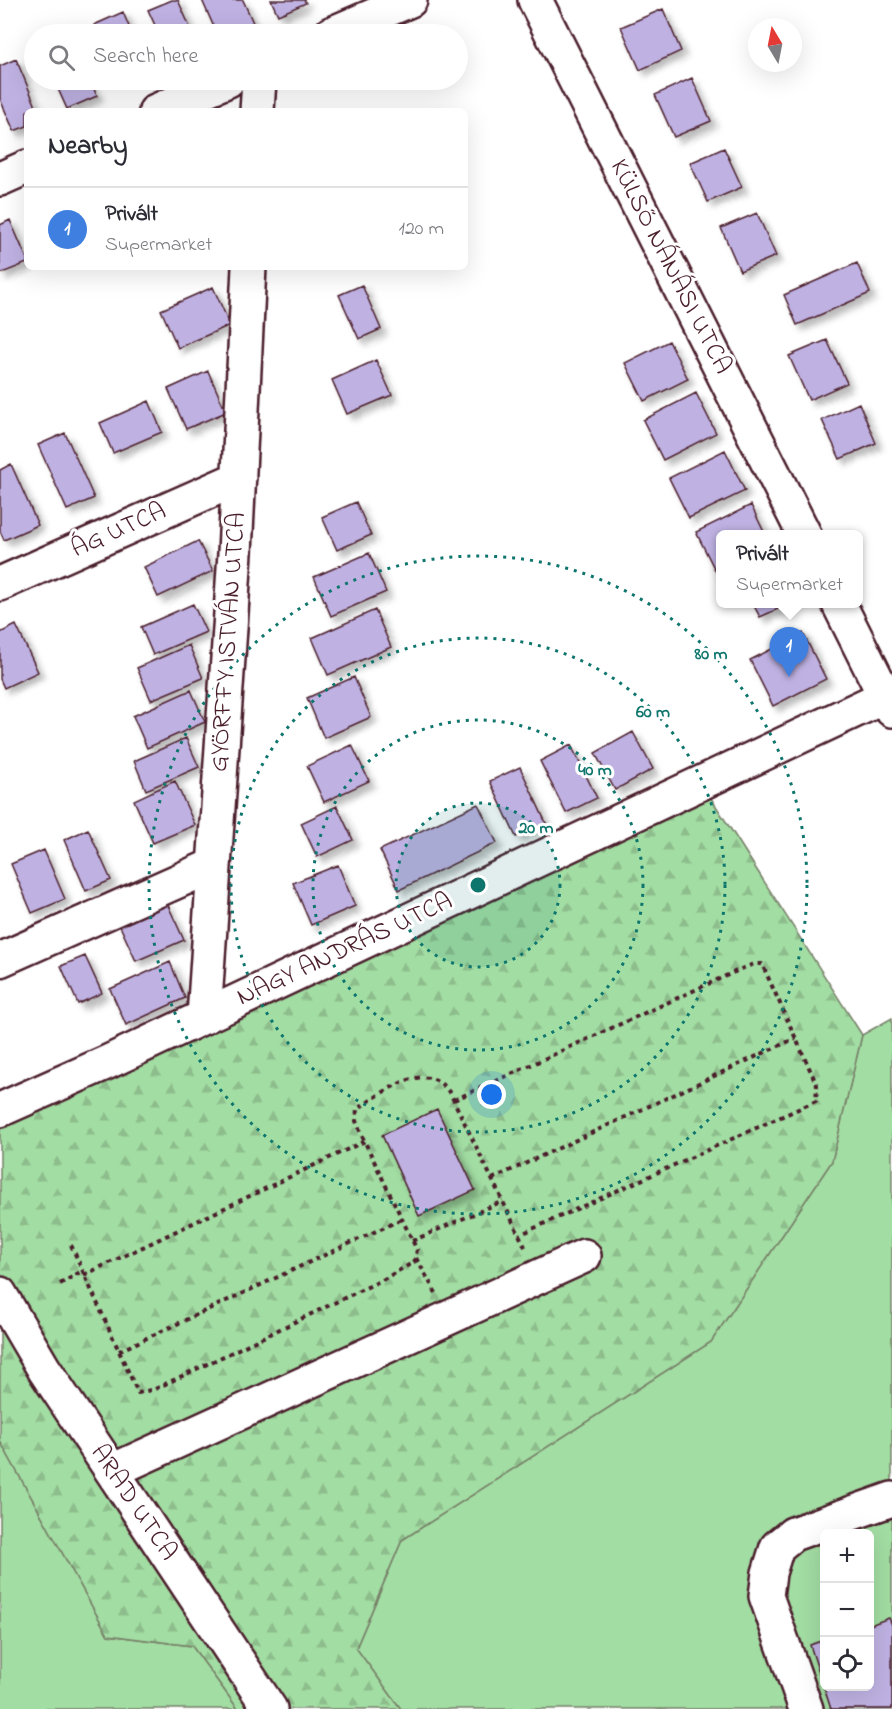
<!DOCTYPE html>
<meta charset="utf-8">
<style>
body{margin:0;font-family:"Indie Flower",sans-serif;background:#f2f2f3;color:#2b2b33}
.controls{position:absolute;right:18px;bottom:18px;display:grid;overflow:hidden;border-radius:9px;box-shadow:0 6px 24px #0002}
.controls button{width:54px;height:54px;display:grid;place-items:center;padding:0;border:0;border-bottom:2px solid #e1e1e2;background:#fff;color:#2b2b33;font:30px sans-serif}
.compass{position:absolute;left:748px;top:18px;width:54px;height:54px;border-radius:50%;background:#fff;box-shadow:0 6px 24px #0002;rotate:350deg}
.you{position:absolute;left:492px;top:1095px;width:21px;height:21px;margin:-15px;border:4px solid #fff;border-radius:50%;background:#1a73e8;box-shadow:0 0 0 9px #1a73e833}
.badge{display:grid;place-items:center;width:39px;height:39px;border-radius:50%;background:#d1495b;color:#fff;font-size:20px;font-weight:700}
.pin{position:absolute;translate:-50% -50px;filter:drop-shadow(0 2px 3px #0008)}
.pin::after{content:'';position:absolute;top:32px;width:21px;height:18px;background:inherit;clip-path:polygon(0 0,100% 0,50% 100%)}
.popup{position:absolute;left:716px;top:530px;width:147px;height:78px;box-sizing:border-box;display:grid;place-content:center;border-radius:9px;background:#fff;filter:drop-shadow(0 2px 4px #0005);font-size:20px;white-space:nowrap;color:#7c7c81}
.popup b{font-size:22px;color:#2b2b33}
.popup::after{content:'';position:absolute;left:50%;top:100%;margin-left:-12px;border:12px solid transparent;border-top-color:#fff}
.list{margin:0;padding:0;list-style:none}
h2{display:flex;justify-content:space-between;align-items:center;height:78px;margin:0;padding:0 24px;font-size:26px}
h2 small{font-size:20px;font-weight:400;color:#7c7c81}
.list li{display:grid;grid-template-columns:39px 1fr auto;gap:18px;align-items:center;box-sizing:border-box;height:84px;padding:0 24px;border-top:2px solid #e1e1e2}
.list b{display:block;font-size:22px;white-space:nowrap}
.list p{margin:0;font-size:20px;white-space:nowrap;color:#7c7c81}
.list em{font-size:20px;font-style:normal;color:#7c7c81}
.icon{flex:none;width:33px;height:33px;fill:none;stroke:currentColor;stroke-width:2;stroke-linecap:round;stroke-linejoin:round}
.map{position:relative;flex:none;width:892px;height:1709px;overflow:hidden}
.search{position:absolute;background:#fff;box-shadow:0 6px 24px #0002;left:24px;top:24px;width:444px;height:66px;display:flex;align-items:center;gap:15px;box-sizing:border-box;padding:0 21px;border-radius:33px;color:#7c7c81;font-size:22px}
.panel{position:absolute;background:#fff;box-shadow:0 6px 24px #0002;left:24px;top:108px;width:444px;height:162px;border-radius:9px}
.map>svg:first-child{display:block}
.green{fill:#a2dda3;stroke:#767e67;stroke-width:1.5;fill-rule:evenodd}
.forest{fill:url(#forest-firs);stroke:#767e67;stroke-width:1.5}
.building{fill:#bfb2e3;stroke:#4a1f2b;stroke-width:1.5;filter:url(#shadow)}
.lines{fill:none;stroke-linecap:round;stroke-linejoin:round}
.minor-casing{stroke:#4a1f2b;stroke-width:38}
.path{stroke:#4a1f2b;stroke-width:4;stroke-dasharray:4.5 4.5;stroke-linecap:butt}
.minor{stroke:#fff;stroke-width:33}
.ring{fill:none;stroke:#0f766e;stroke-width:3;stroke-dasharray:3 6}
.labels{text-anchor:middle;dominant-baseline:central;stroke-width:6;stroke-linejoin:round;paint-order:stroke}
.street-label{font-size:26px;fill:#4a1f2b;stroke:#fff}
.centre{fill:#0f766e;stroke:#fff;stroke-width:3}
.ring-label{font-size:18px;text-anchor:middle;font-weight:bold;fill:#0f766e;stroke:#fff;stroke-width:6;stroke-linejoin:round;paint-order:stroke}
</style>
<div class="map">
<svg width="892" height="1709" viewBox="0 0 892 1709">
<defs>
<pattern id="forest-firs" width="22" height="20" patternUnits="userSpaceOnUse" patternTransform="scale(1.5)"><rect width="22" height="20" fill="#a2dda3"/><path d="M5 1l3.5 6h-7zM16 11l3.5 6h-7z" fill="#8dbd8c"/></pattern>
<filter id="shadow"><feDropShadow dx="5.5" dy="5.5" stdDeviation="3" flood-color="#0004"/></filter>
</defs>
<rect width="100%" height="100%" fill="#fff"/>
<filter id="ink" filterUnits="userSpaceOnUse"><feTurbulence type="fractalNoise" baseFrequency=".0167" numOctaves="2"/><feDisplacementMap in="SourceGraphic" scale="12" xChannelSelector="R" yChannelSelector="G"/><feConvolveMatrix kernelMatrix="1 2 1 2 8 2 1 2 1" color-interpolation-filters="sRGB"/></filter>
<g filter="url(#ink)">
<path class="green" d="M892 1018V1709H401L356 1648 402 1540 711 1342 832 1161 862 1035ZM824 1534H870V1686H824Z
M0 1441 108 1635 192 1646 238 1709H0Z"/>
<path class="forest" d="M709 795 862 1035 832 1161 711 1342 402 1540 356 1648 401 1709H238L192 1646 108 1635 0 1441V1128Z"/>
<path class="building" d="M172 0H178L193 34H159L148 10Z
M202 0H243L254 25 231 34H217Z
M271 0H304L306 3 278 15Z
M663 9 681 51 640 70 621 27Z
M123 12 132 34H98L94 25Z
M16 59 38 111H27V126L14 131 0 99V66Z
M692 78 711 121 674 137 655 95Z
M54 80H90L97 96 67 109Z
M724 148 742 187 708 202 690 163Z
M757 213 776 256 740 271 721 228Z
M10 220 27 259V263L0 274V225Z
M857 263 870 293 797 325 784 295Z
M362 285 381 329 359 339 339 295Z
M213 287 230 325 178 348 161 310Z
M827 340 847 383 809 400 789 356Z
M669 341 688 379 644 401 625 363Z
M376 360 392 395 347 414 332 380Z
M208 371 226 412 186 429 168 389Z
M696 393 716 433 663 460 643 420Z
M149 401 162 432 113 453 100 423Z
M859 403 876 443 840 459 822 420Z
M65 433 94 498 67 510 38 445Z
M725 450 745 491 689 518 669 478Z
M11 464 38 525 4 540 0 531V470Z
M356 502 371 535 337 550 322 517Z
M751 505 765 534H720V570L716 572 696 532Z
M198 541 213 571 158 597 144 567Z
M369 553 386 592 331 616 314 577Z
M193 604 206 632 153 655 141 627Z
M753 604H789L760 617Z
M375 610 391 647 328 675 312 638Z
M16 625 38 672 4 688 0 679V633Z
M803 633 826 679 773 706 750 660Z
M189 645 203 678 151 700 137 668Z
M354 677 371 717 324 738 307 698Z
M191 690 205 722 147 748 133 716Z
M633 732 653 769 615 790 595 753Z
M186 738 199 767 146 790 134 761Z
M352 745 369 781 324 802 307 766Z
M571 745 597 798 566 813 540 761Z
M520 767 546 823 516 837 490 781Z
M175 781 195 825 153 843 134 800Z
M478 804 497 843 399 890 380 850Z
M337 806 353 840 317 857 301 823Z
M88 829 111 880 86 891 64 840Z
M44 850 65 899 32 913 11 864Z
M338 865 355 906 311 925 293 883Z
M167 903 184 940 136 961 119 924Z
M85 956 102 993 78 1004 61 966Z
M170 962 185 998 126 1025 110 989Z
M437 1109 475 1190 419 1216 382 1135Z
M889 1618 892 1625V1709H831L810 1645 824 1640V1686H870V1625Z"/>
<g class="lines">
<defs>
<path id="minor" d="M535 0 804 534
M331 34 410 0
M156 111 228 80
M257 111 259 80
M0 179 27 167
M0 584 239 478
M839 604 892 710
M0 960 214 865
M204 1017 235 553 249 267
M0 1110 108 1062 892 693
M0 1294 44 1369 270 1709
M112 1471 584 1256
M806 1709 766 1596 769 1573 777 1547 793 1534 892 1499"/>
</defs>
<use href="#minor" class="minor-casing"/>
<path class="path" d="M454 1100 741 969 754 964H762L817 1085 816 1101 519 1235
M492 1179 796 1038
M412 1241 503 1201
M71 1245 138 1393 155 1389 384 1279 414 1262 417 1250 361 1134 356 1121 357 1109C378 1096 412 1069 436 1080 442 1083 446 1089 450 1093L527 1251
M416 1258 436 1293
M84 1275 365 1141
M60 1284 82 1271
M119 1351 402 1219"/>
<use href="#minor" class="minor"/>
</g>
</g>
<circle cx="478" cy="885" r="82" fill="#0f766e" fill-opacity=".12"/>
<g class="ring">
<circle cx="478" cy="885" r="82"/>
<circle cx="478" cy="885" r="165"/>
<circle cx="478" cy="885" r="247"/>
<circle cx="478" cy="885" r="329"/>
</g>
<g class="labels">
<g class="street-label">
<text transform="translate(670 267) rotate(63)">KÜLSŐ NÁNÁSI UTCA</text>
<text transform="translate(119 531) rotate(-24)">ÁG UTCA</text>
<text transform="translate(229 642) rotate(-86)">GYÖRFFY ISTVÁN UTCA</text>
<text transform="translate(345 950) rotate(-25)">NAGY ANDRÁS UTCA</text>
<text transform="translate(133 1503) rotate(56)">ARAD UTCA</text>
</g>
</g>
<circle cx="478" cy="885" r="9" class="centre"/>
<g class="ring-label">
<text x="711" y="659">80 m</text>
<text x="653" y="717">60 m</text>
<text x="595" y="775">40 m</text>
<text x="536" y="833">20 m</text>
</g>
</svg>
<div class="controls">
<button>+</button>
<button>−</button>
<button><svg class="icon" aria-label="locate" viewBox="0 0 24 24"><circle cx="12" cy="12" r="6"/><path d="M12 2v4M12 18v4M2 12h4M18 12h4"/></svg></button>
</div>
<svg class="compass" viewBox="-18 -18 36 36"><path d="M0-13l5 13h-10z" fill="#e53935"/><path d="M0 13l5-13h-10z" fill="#7c7c81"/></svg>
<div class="you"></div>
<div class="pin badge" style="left:789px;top:677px;background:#3f7fe0">1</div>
<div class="popup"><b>Privált</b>Supermarket</div>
<div class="search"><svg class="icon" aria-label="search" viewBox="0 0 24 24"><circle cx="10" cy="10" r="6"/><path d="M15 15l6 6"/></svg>Search here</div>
<section class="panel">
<h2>Nearby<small></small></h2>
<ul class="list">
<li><span class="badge" style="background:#3f7fe0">1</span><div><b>Privált</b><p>Supermarket</p></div><em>120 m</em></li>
</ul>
</section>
</div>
